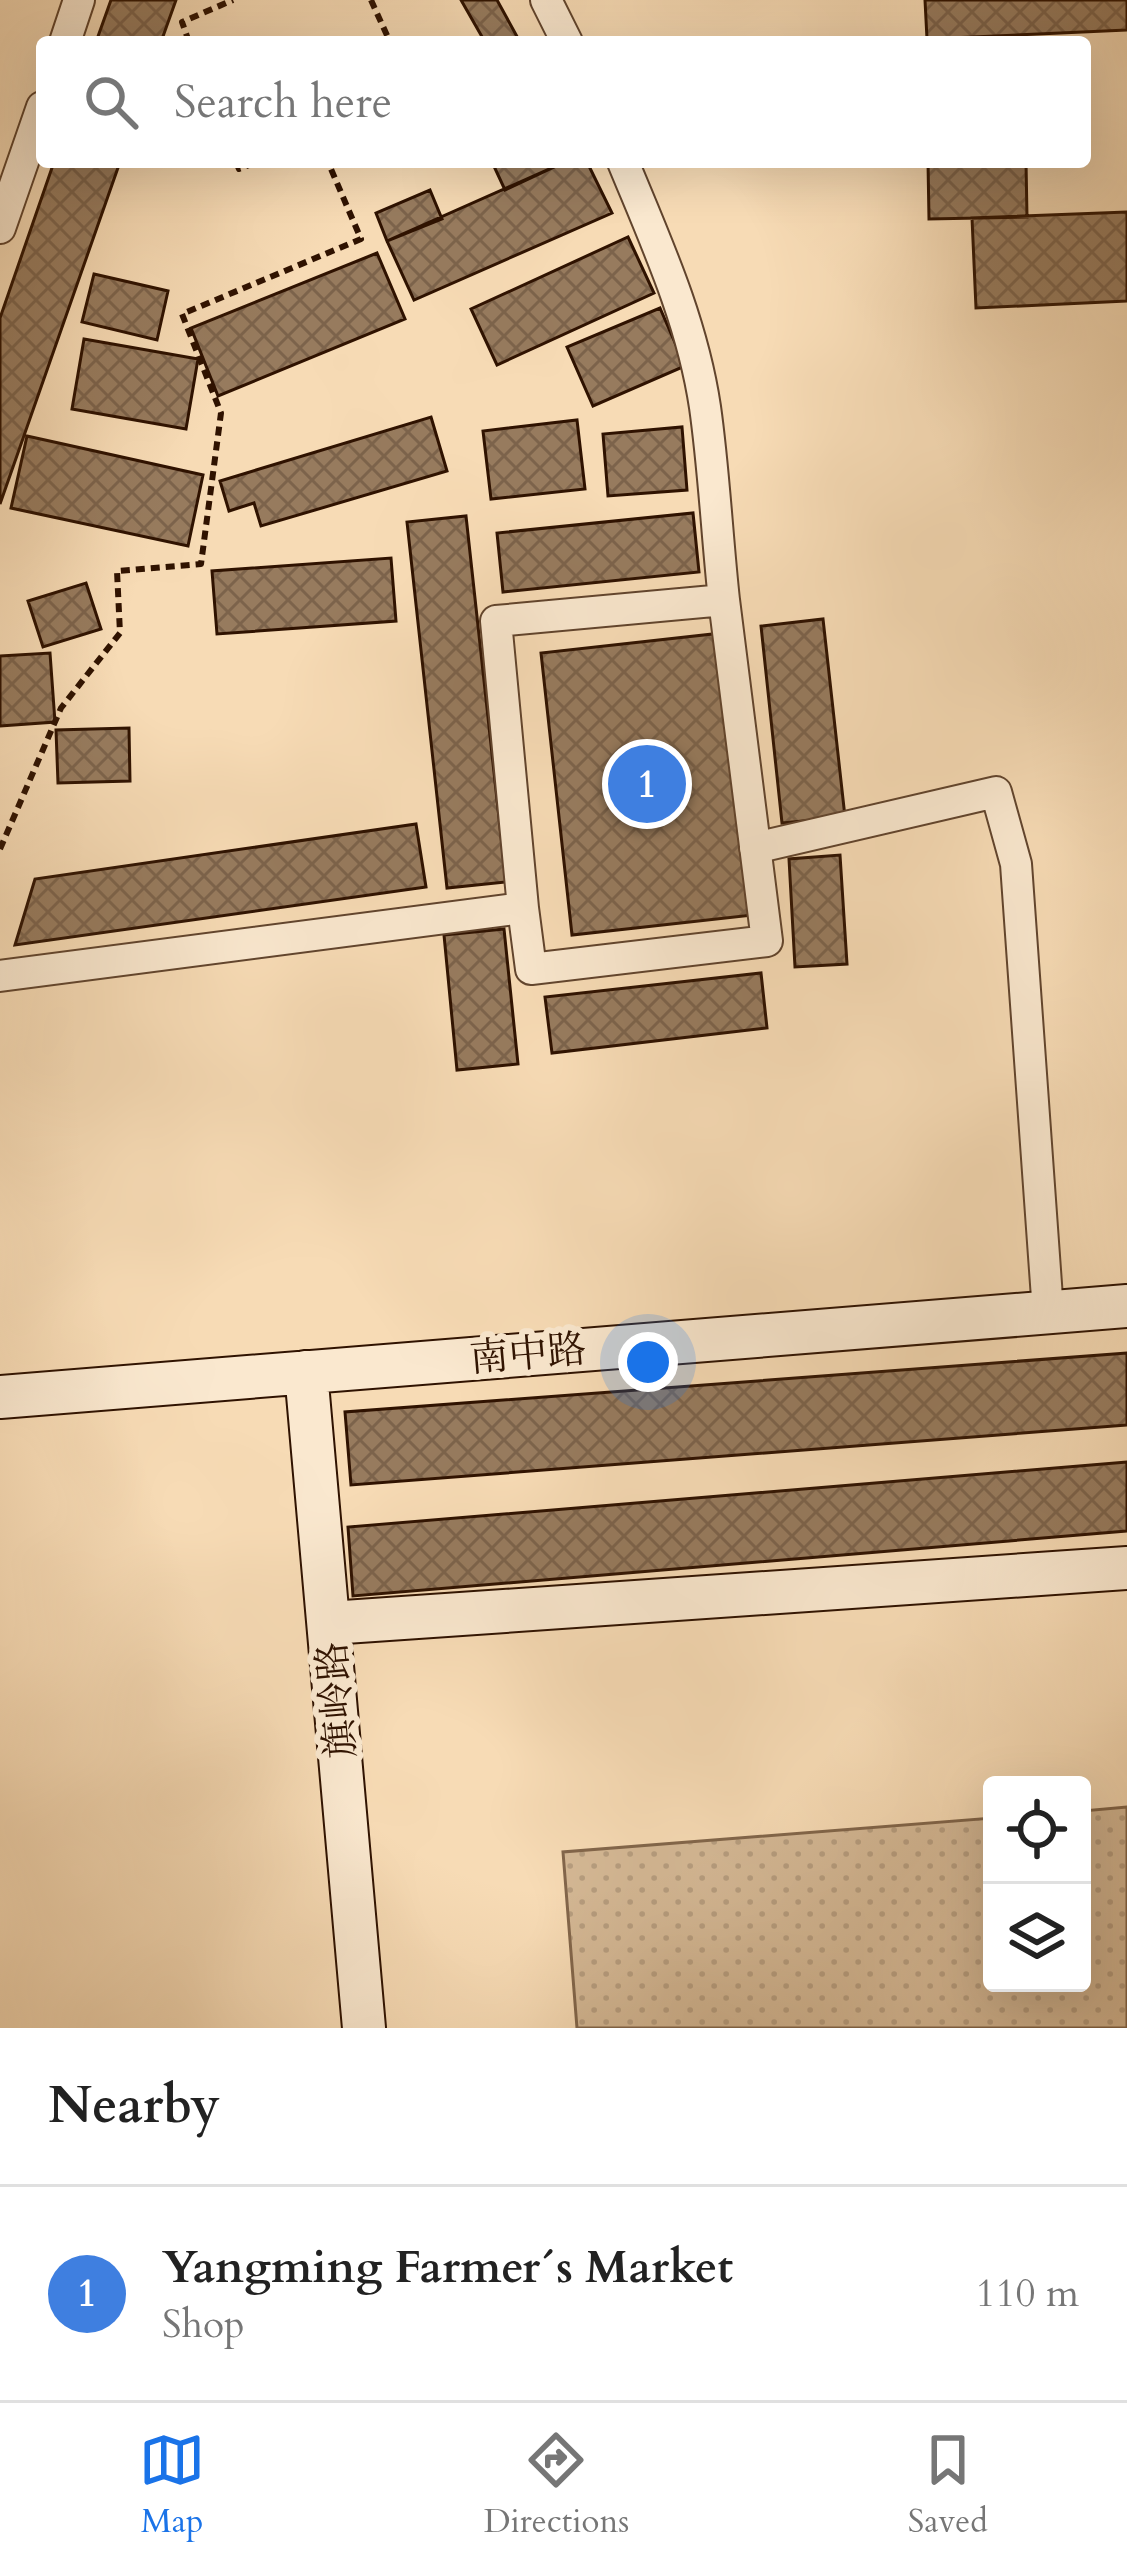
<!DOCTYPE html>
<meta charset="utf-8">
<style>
body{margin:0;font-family:Cardo,"Noto Serif SC",serif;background:#f2f2f2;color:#222}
.controls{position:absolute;right:36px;bottom:36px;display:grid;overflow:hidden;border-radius:12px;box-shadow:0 12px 48px #0002}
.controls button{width:108px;height:108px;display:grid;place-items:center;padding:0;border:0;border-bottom:3px solid #e0e0e0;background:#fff;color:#222;font:60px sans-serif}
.you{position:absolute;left:648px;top:1362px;width:42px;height:42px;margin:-30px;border:9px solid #fff;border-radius:50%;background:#1a73e8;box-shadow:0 0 0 18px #1a73e833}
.badge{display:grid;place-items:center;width:78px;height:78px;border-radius:50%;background:#1a73e8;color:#fff;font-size:39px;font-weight:700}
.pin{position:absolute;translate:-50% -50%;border:6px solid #fff;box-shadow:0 3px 12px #0006}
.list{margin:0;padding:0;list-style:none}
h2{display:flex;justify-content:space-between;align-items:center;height:156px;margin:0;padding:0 48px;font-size:51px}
h2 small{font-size:39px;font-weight:400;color:#767676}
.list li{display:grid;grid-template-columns:78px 1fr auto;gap:36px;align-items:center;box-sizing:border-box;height:216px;padding:0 48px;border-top:3px solid #e0e0e0}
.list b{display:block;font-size:45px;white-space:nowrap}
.list p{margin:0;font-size:39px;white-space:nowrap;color:#767676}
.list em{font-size:39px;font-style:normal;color:#767676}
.icon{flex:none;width:66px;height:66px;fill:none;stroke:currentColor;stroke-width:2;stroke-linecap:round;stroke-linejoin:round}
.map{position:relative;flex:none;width:1127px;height:2028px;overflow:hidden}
.search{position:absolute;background:#fff;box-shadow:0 12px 48px #0002;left:36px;right:36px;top:36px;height:132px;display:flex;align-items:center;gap:30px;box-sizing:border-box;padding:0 42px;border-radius:12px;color:#767676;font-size:45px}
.sheet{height:372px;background:#fff}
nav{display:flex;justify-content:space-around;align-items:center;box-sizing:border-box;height:168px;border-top:3px solid #e0e0e0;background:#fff;font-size:33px;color:#767676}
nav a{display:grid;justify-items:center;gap:6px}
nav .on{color:#1a73e8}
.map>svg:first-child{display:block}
.park{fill:url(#park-dots);stroke:#82664b;stroke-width:3}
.building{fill:url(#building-cross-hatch);stroke:#2f1200;stroke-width:3}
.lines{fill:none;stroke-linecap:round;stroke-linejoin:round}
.street-casing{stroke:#61442d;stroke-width:34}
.secondary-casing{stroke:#2f1200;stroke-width:46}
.path{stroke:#2f1200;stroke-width:6;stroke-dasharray:9 6;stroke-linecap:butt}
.street{stroke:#fae8cf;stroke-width:30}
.secondary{stroke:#fae8cf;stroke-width:42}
.labels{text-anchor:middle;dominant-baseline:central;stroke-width:12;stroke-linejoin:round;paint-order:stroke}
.street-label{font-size:39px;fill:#2f1200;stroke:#fae8cf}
</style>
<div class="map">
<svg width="1127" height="2028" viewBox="0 0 1127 2028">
<defs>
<pattern id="park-dots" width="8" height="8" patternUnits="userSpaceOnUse" patternTransform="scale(3)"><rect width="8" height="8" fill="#d5b996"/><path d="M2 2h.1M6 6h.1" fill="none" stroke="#b79e80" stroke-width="1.8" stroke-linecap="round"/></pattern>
<pattern id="building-cross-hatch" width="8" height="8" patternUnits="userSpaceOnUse" patternTransform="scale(3)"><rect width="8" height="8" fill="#977b5e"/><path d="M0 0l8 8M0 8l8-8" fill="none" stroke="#7c634b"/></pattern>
</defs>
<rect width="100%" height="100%" fill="#f7dbb5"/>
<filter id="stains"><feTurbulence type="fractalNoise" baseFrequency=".00167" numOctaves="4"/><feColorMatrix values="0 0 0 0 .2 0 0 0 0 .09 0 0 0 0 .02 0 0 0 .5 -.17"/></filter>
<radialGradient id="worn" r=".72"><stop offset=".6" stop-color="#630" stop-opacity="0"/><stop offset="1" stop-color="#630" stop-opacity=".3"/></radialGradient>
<path class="park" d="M1127 1807V2028H577L563 1852 992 1818V1983H1082V1811Z"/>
<path class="building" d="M111 0H176L161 42H96Z
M461 0H497L520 42H485Z
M925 0H1127V30L927 39Z
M1023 35V42H927V39Z
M54 162H120L0 504V318Z
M492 162H565L505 190Z
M565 162H587L612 213 414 300 387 241Z
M928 162H1026L1027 217 929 219Z
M430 190 442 219 387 241 376 213Z
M1127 212V301L976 308 972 218Z
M628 237 654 293 497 365 471 309Z
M377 253 405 319 218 396 191 328Z
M94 274 168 291 157 340 82 322Z
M660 308 685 366 593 406 567 347Z
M84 339 198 359 186 429 72 409Z
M431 417 447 471 261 526 254 503 229 511 220 481Z
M577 420 585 489 491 499 483 431Z
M682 427 687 490 608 496 603 434Z
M27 436 203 475 188 546 11 508Z
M693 513 699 572 503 592 497 533Z
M466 516 506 882 447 888 407 522Z
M391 558 396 621 217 634 212 571Z
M86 583 101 629 43 647 28 601Z
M823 619 845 817 782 823 761 626Z
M722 633 753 915 572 935 541 653Z
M50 653 55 722 0 726V656Z
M129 728 130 781 58 783 56 730Z
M416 824 426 887 15 945 35 879Z
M840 855 847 964 795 967 789 859Z
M504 929 518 1064 457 1070 444 935Z
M761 973 767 1028 552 1053 545 997Z
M1127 1353V1425L351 1485 345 1412Z
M1127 1462V1531L353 1596 348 1527Z"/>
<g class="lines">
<defs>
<path id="street" d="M546 0 567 42
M65 42 79 0
M0 228 42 107
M755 848 996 792 1016 864 1048 1312
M523 908 531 969 767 941 724 600
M0 976 523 908 496 621 724 600C717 536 714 470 705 407 692 320 656 242 623 162"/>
<path id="secondary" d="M306 1372 364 2028
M0 1397 1127 1306
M330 1623 1127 1568"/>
</defs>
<use href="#street" class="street-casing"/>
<use href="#secondary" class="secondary-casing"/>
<path class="path" d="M371 0 390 42
M189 42 182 22 233 0
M236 162 239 169 257 162
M0 849 61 708 120 633 117 571 201 564 221 413 182 314 361 239 328 162"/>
<use href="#street" class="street"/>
<use href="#secondary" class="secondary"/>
</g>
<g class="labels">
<g class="street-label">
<text transform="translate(528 1354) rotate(-5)">南中路</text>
<text transform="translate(337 1700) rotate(-95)">旗岭路</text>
</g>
</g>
<rect width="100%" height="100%" filter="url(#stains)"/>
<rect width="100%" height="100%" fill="url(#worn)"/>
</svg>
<div class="controls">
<button><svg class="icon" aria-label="locate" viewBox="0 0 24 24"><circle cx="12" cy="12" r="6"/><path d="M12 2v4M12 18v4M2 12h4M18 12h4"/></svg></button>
<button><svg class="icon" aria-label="layers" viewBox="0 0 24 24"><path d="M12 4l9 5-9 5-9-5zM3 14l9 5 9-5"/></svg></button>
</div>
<div class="you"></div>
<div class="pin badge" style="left:647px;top:784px;background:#3f7fe0">1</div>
<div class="search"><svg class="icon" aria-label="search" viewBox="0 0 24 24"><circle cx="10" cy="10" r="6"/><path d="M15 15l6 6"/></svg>Search here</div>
</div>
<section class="sheet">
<h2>Nearby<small></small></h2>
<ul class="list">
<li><span class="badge" style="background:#3f7fe0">1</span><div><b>Yangming Farmer´s Market</b><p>Shop</p></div><em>110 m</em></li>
</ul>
</section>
<nav>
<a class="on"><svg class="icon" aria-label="map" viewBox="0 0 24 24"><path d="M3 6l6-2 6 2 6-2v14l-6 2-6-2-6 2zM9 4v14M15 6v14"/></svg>Map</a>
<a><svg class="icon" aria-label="directions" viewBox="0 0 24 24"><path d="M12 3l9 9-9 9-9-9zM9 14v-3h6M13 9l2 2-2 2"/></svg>Directions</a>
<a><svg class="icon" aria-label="saved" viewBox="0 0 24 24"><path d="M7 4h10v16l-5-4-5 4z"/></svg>Saved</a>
</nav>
